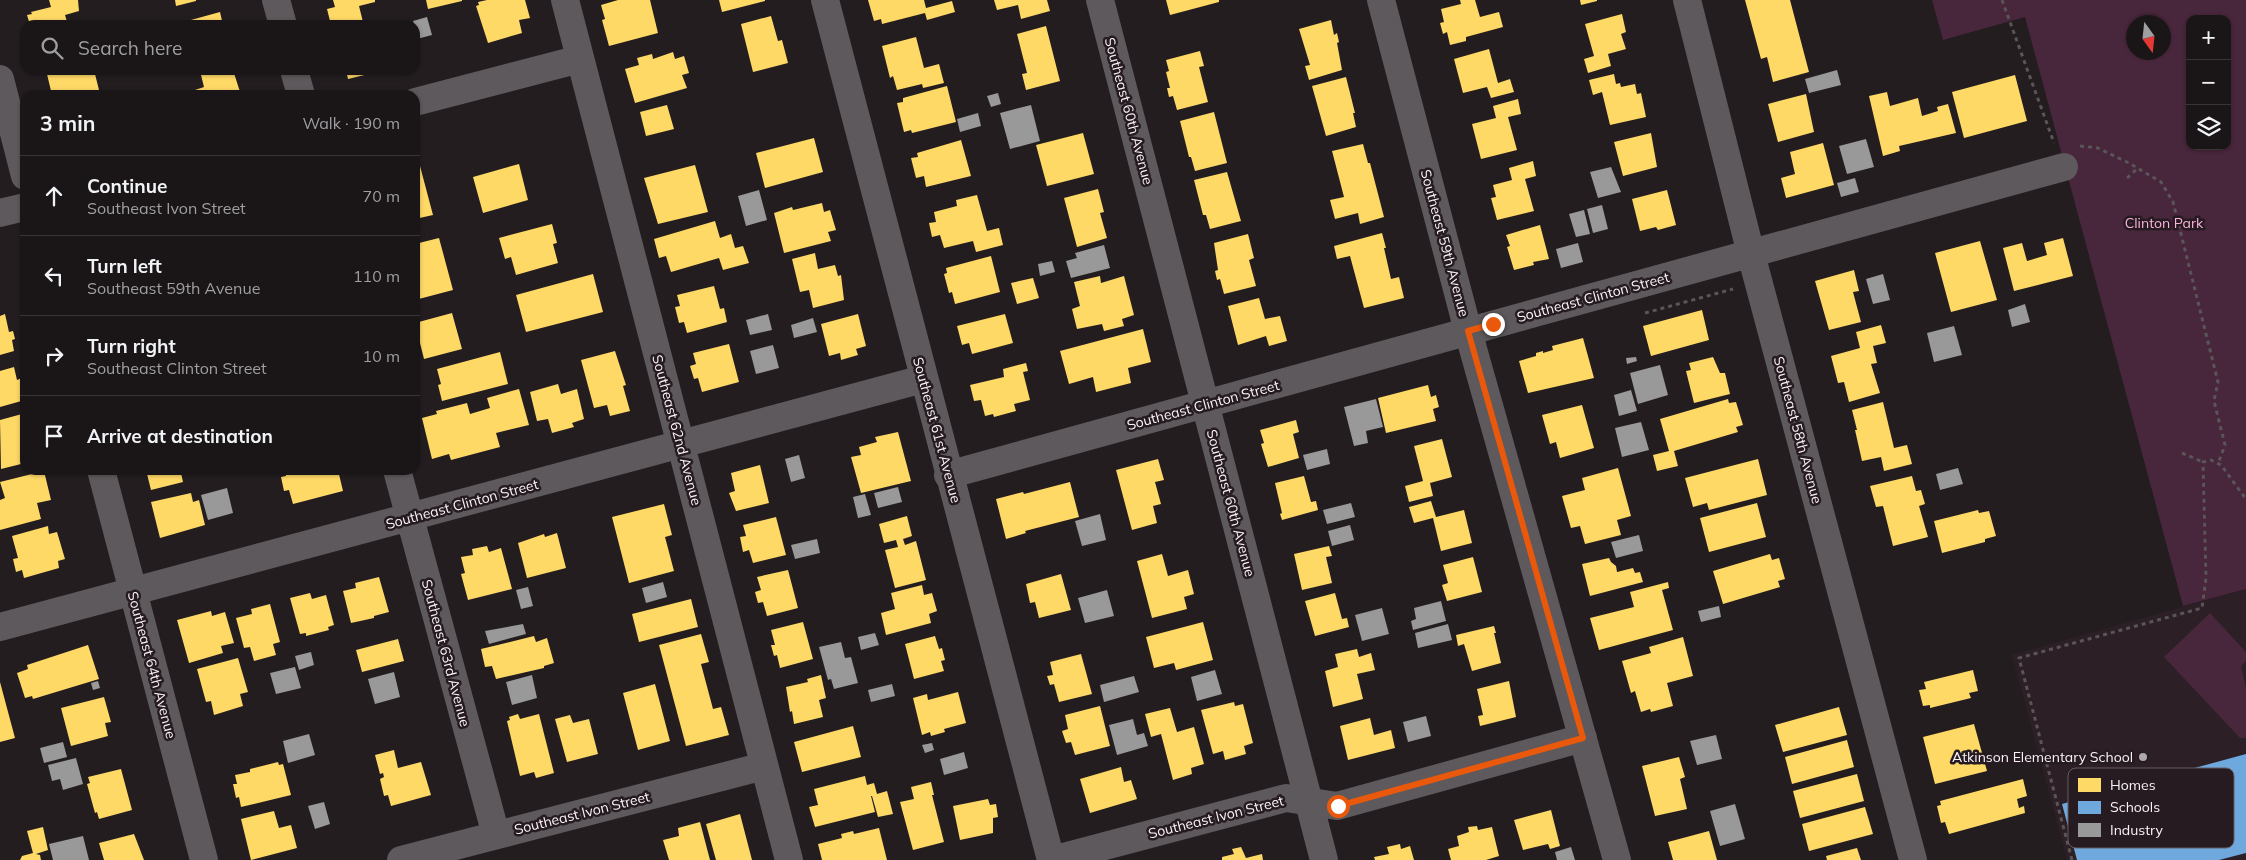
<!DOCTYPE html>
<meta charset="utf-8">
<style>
body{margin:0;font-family:Mulish,sans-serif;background:#231f21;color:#f1f3f6}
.controls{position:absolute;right:15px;top:15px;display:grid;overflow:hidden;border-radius:10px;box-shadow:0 1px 4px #0004}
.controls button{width:45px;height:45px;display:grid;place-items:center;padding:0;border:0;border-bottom:1px solid #383537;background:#1a1618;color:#f1f3f6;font:25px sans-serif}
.compass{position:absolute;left:2126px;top:15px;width:45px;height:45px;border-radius:50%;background:#1a1618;box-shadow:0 1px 4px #0004;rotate:165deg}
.stop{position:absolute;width:15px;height:15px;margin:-11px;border:4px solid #ea580c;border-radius:50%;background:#fff}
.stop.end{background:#ea580c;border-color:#fff;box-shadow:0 1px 5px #0008}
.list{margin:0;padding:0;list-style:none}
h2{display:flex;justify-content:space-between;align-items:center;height:65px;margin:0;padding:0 20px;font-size:21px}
h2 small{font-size:16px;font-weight:400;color:#9f9fa2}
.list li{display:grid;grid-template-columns:32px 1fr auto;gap:15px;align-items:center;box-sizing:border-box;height:80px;padding:0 20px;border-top:1px solid #383537}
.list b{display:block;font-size:19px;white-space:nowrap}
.list p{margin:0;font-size:16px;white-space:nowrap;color:#9f9fa2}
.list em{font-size:16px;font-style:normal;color:#9f9fa2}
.icon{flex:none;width:28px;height:28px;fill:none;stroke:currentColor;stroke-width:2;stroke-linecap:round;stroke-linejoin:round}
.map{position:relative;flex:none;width:2246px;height:860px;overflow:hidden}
.search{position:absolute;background:#1a1618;box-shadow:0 1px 4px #0004;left:20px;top:20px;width:400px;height:55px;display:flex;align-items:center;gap:12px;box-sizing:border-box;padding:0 18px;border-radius:15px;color:#9f9fa2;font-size:19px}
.panel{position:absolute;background:#1a1618;box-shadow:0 1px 4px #0004;left:20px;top:90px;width:400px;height:385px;border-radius:15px}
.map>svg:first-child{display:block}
.built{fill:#2d1f26}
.green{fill:#48263b;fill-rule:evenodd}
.homes{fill:#ffd966}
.schools{fill:#6fa8dc}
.industry{fill:#999}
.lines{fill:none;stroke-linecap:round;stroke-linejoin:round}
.path{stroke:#5a5557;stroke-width:3;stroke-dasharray:4 4;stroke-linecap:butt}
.street{stroke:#5d595c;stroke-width:28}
.route{stroke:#ea580c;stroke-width:6}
.poi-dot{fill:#aea7ab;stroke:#251b21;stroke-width:2}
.labels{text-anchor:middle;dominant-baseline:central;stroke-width:5;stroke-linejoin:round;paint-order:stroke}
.street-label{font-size:14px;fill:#f9f2f6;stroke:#251b21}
.park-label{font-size:14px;fill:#feb1dd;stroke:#251b21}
.poi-label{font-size:14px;fill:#f9f2f6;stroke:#251b21;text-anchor:end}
.key{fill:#251b21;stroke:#655c61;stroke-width:1}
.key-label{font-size:14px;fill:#f9f2f6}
</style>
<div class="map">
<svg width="2246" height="860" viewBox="0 0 2246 860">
<rect width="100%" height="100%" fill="#231d20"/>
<path class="built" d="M2246 589V860H2067L2012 655Z"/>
<path class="green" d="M1932 0H2246V589L2183 606 2025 17 1943 40ZM2190 19H2227V146H2190ZM2134 22H2164V52H2134Z
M2210 613 2246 652V661L2241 666 2246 688V738H2240L2164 657Z"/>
<path class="homes" d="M49 0H78L79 11 65 15 68 25H30L27 15 32 14 31 12 51 7Z
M175 0H196V1L176 6Z
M333 0H375V2L359 6 363 22 352 25H331L327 9 335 7Z
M426 0H462V1L428 9Z
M487 0H525L530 18 519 20 522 33 488 43 476 6 479 5 478 2Z
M618 0H650L658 33 609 46 602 20 605 19 601 5Z
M719 0H765V1L722 12Z
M868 0H924L926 8 952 1 955 12 927 20 925 13 882 24 881 19 874 21Z
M994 0H1047L1050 11 1021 19 1018 5 997 10Z
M1166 0H1219V2L1170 15Z
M1460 0H1475L1480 17 1499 12 1503 27 1466 37V41L1450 45 1447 32 1443 34 1440 23 1444 22 1441 9 1461 4Z
M1580 0H1597V1L1581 5Z
M1745 0H1790L1809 72 1773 82 1767 57 1761 59Z
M220 12 223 25H181L180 23Z
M1622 14 1626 32 1621 34 1626 49 1608 54 1611 66 1588 73 1584 59 1594 56 1585 24Z
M771 16 778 41 782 40 788 63 753 72 741 24Z
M1331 20 1334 35 1337 33 1339 42 1337 43 1342 70 1309 80 1305 66 1310 65 1299 29Z
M1046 26 1060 81 1026 90 1022 74 1027 73 1017 34Z
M916 37 924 68 939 64 944 83 923 88 922 84 897 90 893 76 890 78 882 46Z
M1489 49 1498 83 1510 79 1514 92 1491 98 1487 87 1463 93 1454 59Z
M1200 51 1204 66 1199 67 1208 102 1177 110 1173 96 1169 97 1167 88H1170L1166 72 1169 71 1166 60Z
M673 52 675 59 684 56 689 73 682 75 687 88 635 103 625 69 639 65 637 58 652 54 653 59Z
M46 70H94L99 90 81 95H52Z
M220 70H233L241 95H193L192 91 204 87 201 75Z
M346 70H381V71L348 79Z
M1614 74 1616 84 1620 83 1621 87 1635 84 1637 94 1641 93 1646 117 1610 125 1602 92 1593 95 1589 80Z
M2015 75 2027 121 1964 138 1952 92Z
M1346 77 1355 113H1353L1356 127 1326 136 1312 86Z
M947 86 956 122 912 133 911 130 904 132 897 103 903 102V98Z
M1887 92 1890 106 1918 98 1922 116 1938 111 1937 107 1948 104 1956 133 1899 146 1900 151 1883 156 1869 96Z
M1806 94 1814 132 1778 142 1768 104Z
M1518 99 1521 114 1508 117 1517 150 1481 159 1472 124 1496 118 1493 106Z
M667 105 674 129 646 136 640 112Z
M1214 112 1227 163 1195 171 1191 157H1189L1180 121Z
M1083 133 1094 174 1047 186 1036 145Z
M1651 133 1657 167 1623 176 1614 142Z
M814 138 823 172 765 188 756 153Z
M961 140 971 176 926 187 924 176 916 178 911 158 918 157 917 153Z
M1823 143 1834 185 1786 198 1781 178 1795 174 1790 152Z
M1363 144 1368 163H1370L1384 217 1360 224 1358 213 1335 219 1330 200 1344 197 1332 151Z
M416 151 433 215 415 219V152Z
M1533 161 1536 176 1525 179 1534 211 1497 220 1491 198 1496 197 1493 185 1512 180 1509 168Z
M519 164 528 200 483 213 473 177Z
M695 165 708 212 658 224 644 178Z
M1227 172 1241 221 1210 229 1206 215H1203L1194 180Z
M1098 189 1104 212 1100 213 1107 238 1077 247 1064 198Z
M1667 190 1676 225 1658 230 1656 227 1640 231 1632 199Z
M977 195 987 231 999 228 1003 245 976 252 973 241 944 248 940 235 932 237 929 223 936 222 934 212 957 206 956 200Z
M822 203 824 212 830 210 836 230 828 232 831 241 784 253 774 213 792 207 793 210Z
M715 221 720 238 731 234 735 248 743 246 749 263 723 270 719 258 671 272 666 256 659 258 654 239Z
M552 224 557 243 553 244 558 263 516 275 511 257 505 259 499 238Z
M1540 225 1549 259 1533 262 1534 265 1514 270 1507 247 1510 246 1506 235Z
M1382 233 1386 248H1384L1391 279 1399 277 1404 298 1364 308 1350 256 1337 259 1334 246Z
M1248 234 1254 258 1249 260 1256 286 1224 294 1220 279 1217 280 1215 271 1218 270 1214 243Z
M439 238 453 290 415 300V244Z
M2063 238 2073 276 2014 291 2003 248 2022 243 2027 261 2047 255 2044 243Z
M1980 241 1997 300 1951 312 1935 253Z
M815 253 818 269 835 265 838 276 841 275 844 300 813 308 809 290 800 292 792 259Z
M991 256 1000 292 955 304 952 292 949 293 944 274 947 273 946 268Z
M1854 270 1859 291 1853 292 1861 322 1829 330 1815 281Z
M593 274 603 312 526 332 516 295Z
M1100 276 1101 283 1124 276 1134 315 1122 319 1124 326 1104 331 1102 324 1077 329 1072 309 1080 306 1074 282Z
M1033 278 1039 298 1017 304 1011 283Z
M714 286 720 309 724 308 727 322 687 333 684 322 679 323 675 307 680 306 677 295Z
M1259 298 1265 319 1280 316 1287 341 1269 346 1266 336 1238 345 1228 306Z
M1702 310 1709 340 1651 356 1643 326Z
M452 313 462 349 424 359 415 323Z
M5 314 9 332 13 331 15 339 12 340 14 351 0 355V316Z
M858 314 866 346 856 349 858 355 841 360 840 353 829 356 821 324Z
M1005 314 1013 343 972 354 969 343 962 345 957 326Z
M1881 325 1886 343 1873 346 1877 363 1871 364 1880 393 1849 402 1844 382 1838 383 1831 356 1860 348 1856 332Z
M1143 329 1151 362 1128 368 1131 383 1096 392 1093 377 1069 384 1060 351Z
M1583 338 1594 378 1528 393 1519 361 1536 356V353L1543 351V353L1553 350 1552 346Z
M729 344 739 382 702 392 698 378 694 379 690 366 696 364 693 353Z
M615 351 626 385 623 386 630 411 610 416 607 405 594 408 581 360Z
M500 352 508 384 442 401 438 385 441 384 437 369Z
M1713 357 1720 373H1725L1730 394 1694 403 1686 371 1691 370 1689 363Z
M1026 363 1028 371 1023 372 1030 400 1014 404 1016 411 994 417 993 414 985 416 981 400 974 401 970 385 1004 377 1003 369Z
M14 367 17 380 22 378 25 390V400L0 407V371Z
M558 384 561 394 577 389 584 419 572 423 574 427 552 433 548 419 537 421 530 392Z
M1428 385 1431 397 1436 395 1439 407 1433 409 1436 421 1386 433 1378 398Z
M519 389 529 425 496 433 500 447 451 460 449 454 432 459 422 418 437 414 436 411 467 403 470 414 490 408 487 398Z
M1728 399 1729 403 1736 402 1743 425 1736 427 1738 432 1674 451 1678 466 1657 471 1653 455 1669 451 1660 419Z
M1883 402 1894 448 1907 445 1912 464 1884 471 1881 457 1862 461 1855 430H1857L1852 410Z
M1582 405 1594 448 1560 458 1556 442 1550 444 1542 415Z
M22 414 25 423V463L1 469 0 420Z
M1296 420 1299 432 1293 434 1299 458 1268 467 1261 444 1264 443 1260 430Z
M898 432 911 481 861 493 851 457 861 455 859 447 877 442 875 437Z
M1442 439 1452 477 1430 483 1433 496 1409 502 1405 486 1423 481 1414 446Z
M1158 459 1164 480 1155 482 1161 504 1153 506 1157 523 1132 530 1116 470Z
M1758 459 1767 495 1709 510 1707 503 1693 507 1685 478Z
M760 465 769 503 736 511 729 493 735 491 731 473Z
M1618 468 1631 516 1617 520 1621 535 1585 544 1580 526 1571 528 1562 496 1585 490 1582 478Z
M146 470H191L192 471 181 473 183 482 151 490Z
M291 470H338L343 491 293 504 289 490 284 491 281 477 286 476 285 472Z
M44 471 51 500 37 503 41 519 0 530V500L5 498 0 482Z
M1304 476 1311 502 1316 501 1318 510 1282 520 1280 514 1282 513 1275 483Z
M1912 476 1916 491 1921 490 1925 504 1919 506 1928 537 1893 546 1883 506 1876 507 1870 486Z
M1070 482 1079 517 1025 531 1026 533 1006 539 996 499 1023 492 1024 494Z
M191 493 193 502 199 500 205 525 160 538 151 502Z
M1431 501 1436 517 1464 510 1472 543 1441 551 1433 518 1414 523 1409 507Z
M1757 503 1766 537 1709 552 1700 518Z
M664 504 672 535 665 537 674 571 629 583 612 517Z
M1978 510 1979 513 1989 511 1996 536 1985 539V542L1942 553 1934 521Z
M907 516 912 536 903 539 905 545 916 541 926 580 895 588 885 550 898 547 896 540 884 543 879 524Z
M776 517 786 555 753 563 749 550 743 552 740 537 746 536 743 525Z
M48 526 49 534 57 532 65 559 58 561 59 568 24 578 22 570 16 572 13 559 18 558 12 536Z
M557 533 566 568 527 578 518 543 544 534 545 537Z
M487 546 489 552 501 548 512 589 468 600 461 574 465 573 461 557 473 555 472 549Z
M1329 546 1332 556 1326 557 1332 583 1302 590 1294 554Z
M1162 554 1168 576 1188 570 1194 594 1184 597 1187 609 1152 618 1137 561Z
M1770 554 1772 560 1779 558 1785 579 1778 581 1780 587 1723 604 1713 571Z
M1473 557 1482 592 1447 601 1442 585 1448 583 1443 565Z
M1609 558 1611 562 1616 566 1617 572 1633 568 1635 573 1640 572 1643 582 1590 596 1582 564Z
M788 570 798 608 767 616 763 602 758 603 755 592 761 590 757 577Z
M1061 574 1071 610 1039 618 1035 602 1030 603 1026 584Z
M379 577 389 612 374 616V618L351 623 343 591 356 588 355 583Z
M1668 582 1669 588 1662 590 1673 630 1599 650 1590 618 1634 607 1630 592Z
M922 585 924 595 932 593 937 611 929 614 931 623 886 635 881 613 895 609 891 593Z
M310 593 312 599 326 595 334 625 328 627 329 630 306 636V633L300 634 290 598Z
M1335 593 1342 619 1347 618 1349 627 1315 636 1305 601Z
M691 599 698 627 639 642 632 614Z
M270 604 280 642 273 644 276 655 254 661 250 647 244 648 236 618 252 614 251 609Z
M211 611 212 616 225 612 234 643 221 646 223 653 189 663 177 620Z
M803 622 813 659 780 668 777 655 774 656 771 645H775L771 630Z
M1203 622 1213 660 1176 670 1174 663 1154 668 1146 637Z
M1494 626 1496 633H1494L1501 663 1472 671 1464 644 1458 646 1456 635Z
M701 634 709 662 701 664 713 709 721 707 729 735 686 746 659 645Z
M534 636 536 642 547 638 554 663 544 666V668L496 679 492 666 485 667 481 649Z
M935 636 939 649 942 648 945 660 941 661 944 671 914 679 905 644Z
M1683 637 1693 676 1667 683 1673 706 1651 712 1650 709 1641 712 1635 691 1631 693 1622 661 1651 653 1649 647Z
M398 639 404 661 362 672 356 650Z
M88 645 99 679 33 699 32 696 25 698 17 673 28 669 27 665Z
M1357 649 1359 657 1371 653 1375 670 1357 674 1363 699 1333 707 1325 671 1338 667 1335 654Z
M1081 654 1092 694 1059 702 1054 684 1050 685 1047 676 1053 675 1050 662Z
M238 658 248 692 240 694 243 706 214 715 211 701 206 702 197 669Z
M1973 670 1978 691 1969 693 1971 698 1930 708V705L1923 706 1919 690 1926 689 1924 682Z
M821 675 826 698 819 700 823 717 794 724 792 711 790 712 786 687 808 682 807 679Z
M1509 681 1516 717 1480 726 1478 716 1483 715 1477 689Z
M0 682 15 738 0 742Z
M655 684 670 741 638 750 623 693Z
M958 692 966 723 944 729 945 732 931 736 930 732 922 735 913 698 927 694 928 700Z
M104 697 111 722 105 723 108 736 71 746 61 708Z
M1234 702 1235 706 1243 704 1253 743 1244 746 1246 754 1225 760 1223 751 1213 754 1201 710Z
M1100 706 1110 746 1075 755 1071 742 1066 743 1062 731 1068 729 1065 715Z
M1839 707 1847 735 1783 752 1775 725Z
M1170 708 1177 732 1194 727 1204 764 1191 768 1192 774 1173 780 1161 734 1151 737 1145 714Z
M518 714 520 719 539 714 554 773 536 778 534 772 520 776 507 721 510 720 509 717Z
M570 715 573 723 589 719 598 754 567 762 555 719Z
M1370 718 1374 735 1391 730 1395 748 1348 760 1340 726Z
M1974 724 1987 771 1935 784 1923 737Z
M853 726 861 757 802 772 794 742Z
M1847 740 1854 767 1792 784 1785 757Z
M394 750 398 768 421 762 431 795 391 806 388 795 384 796 380 779 384 777 383 773 380 774 375 755Z
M1679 757 1685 777 1680 779 1687 809 1655 816 1642 766Z
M278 762 279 765 283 764 291 795 241 807 239 797 236 798 233 784H237L235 775 250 772V769Z
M1121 767 1124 782 1131 780 1137 799 1090 813 1080 779Z
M121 769 132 810 99 819 97 812 95 813 87 784 90 783 88 777Z
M1857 774 1864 801 1800 818 1793 791Z
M865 776 867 785 874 783 877 794 887 791 893 814 878 817 872 796H871L875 812 815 827 809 807 818 805 814 789Z
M2023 779 2027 796 2017 799 2019 808 2024 806 2025 813 1949 834 1945 822 1941 823 1937 806 1941 805 1940 801Z
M931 782 934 795H932L944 842 913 850 900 802 914 799 911 787Z
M988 799 990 805 996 804 998 817 993 818V833L960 840 953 806Z
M1865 807 1873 834 1809 851 1802 824Z
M1551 810 1560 846 1550 849 1548 844 1523 850 1514 820Z
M274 811 279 828 291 825 297 848 251 860 241 819Z
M740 814 752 860H716L706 824Z
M700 822 710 860H669L663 840 679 836 678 828Z
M1477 826 1478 830 1492 827 1499 856 1486 860H1451L1448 849 1459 846 1457 836 1469 832 1468 827Z
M43 827 48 850 36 854 40 855 41 860H20L22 856 33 853 27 831Z
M879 828 887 860H822L818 844 842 838 841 834 853 831 854 834Z
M1709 831 1717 860H1673L1668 842Z
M134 834 144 860H104L99 843Z
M1400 844 1401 849 1410 846 1414 860H1375L1374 857 1389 854 1387 847Z
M1241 847 1246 858 1262 854 1263 860H1222V857L1234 854 1232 849Z
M1857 848 1861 860H1827L1826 856Z"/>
<path class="schools" d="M2246 754V853L2219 860H2077L2062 804Z"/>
<path class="industry" d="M427 17 432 35 417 39 413 21Z
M1837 70 1841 85 1809 93 1805 79Z
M998 93 1001 104 991 107 987 96Z
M1031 105 1040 141 1010 149 1000 113Z
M978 113 981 126 960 132 957 119Z
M1866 139 1874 167 1847 174 1839 146Z
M1611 167 1621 192 1598 198 1590 172Z
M1855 178 1859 192 1841 197 1837 183Z
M759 190 767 220 746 226 738 196Z
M1602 205 1608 229 1593 233 1587 209Z
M1584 210 1590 234 1576 237 1569 214Z
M1578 243 1583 262 1561 268 1556 249Z
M1104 245 1110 268 1071 278 1066 261 1077 258 1075 253Z
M1052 261 1055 272 1040 276 1038 264Z
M1883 274 1890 300 1873 304 1866 279Z
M2025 304 2030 322 2012 327 2008 310Z
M768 314 772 330 750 335 746 320Z
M813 318 817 332 794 338 791 325Z
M1954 326 1962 355 1934 362 1927 333Z
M773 345 779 368 756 374 750 351Z
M1636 357 1637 361 1627 364 1626 358Z
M1660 365 1668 395 1638 404 1630 373Z
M1631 390 1637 411 1619 416 1614 395Z
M1376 399 1383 427 1366 431 1368 443 1354 446 1344 407Z
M1641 422 1649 450 1622 457 1615 428Z
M1327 449 1330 464 1307 470 1303 455Z
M799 455 805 478 791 482 785 459Z
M1958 468 1963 484 1940 490 1936 474Z
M898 487 902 502 878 508 874 493Z
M227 488 233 513 208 520 201 495Z
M865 494 871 515 858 518 853 497Z
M1351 503 1355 517 1327 524 1323 510Z
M1100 514 1106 540 1082 546 1075 521Z
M1350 525 1354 540 1332 546 1328 531Z
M1639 535 1643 551 1616 558 1611 542Z
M817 539 820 553 795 559 791 545Z
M663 582 667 597 646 603 642 588Z
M528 587 533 606 521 609 516 590Z
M1107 590 1114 616 1085 623 1078 598Z
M1441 601 1446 621 1413 630 1411 621 1416 619 1414 608Z
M1719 606 1721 617 1701 622 1698 611Z
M1382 608 1389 634 1362 641 1355 615Z
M523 624 526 634 489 644 485 631Z
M1448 624 1452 640 1418 648 1415 633Z
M875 633 879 645 861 650 858 637Z
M841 642 845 658 851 657 858 683 834 689 831 679 828 680 819 647Z
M311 652 314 665 299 670 295 656Z
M295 667 301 688 276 694 270 673Z
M1215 670 1222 694 1197 701 1191 677Z
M394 672 400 697 375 704 368 679Z
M532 675 537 698 512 705 506 682Z
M1134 676 1139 692 1104 702 1100 685Z
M98 681 100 688 93 690 91 683Z
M892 684 895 696 871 702 868 690Z
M1426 716 1431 736 1408 742 1403 722Z
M1133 719 1137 735 1144 733 1148 746 1117 755 1109 725Z
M309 734 315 755 288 763 283 741Z
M1716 735 1722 759 1697 765 1690 741Z
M63 742 67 757 44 763 40 748Z
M932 743 934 750 925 753 922 745Z
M964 752 968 768 944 775 940 759Z
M76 758 83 784 63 790 60 779 52 781 48 765Z
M324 802 330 824 315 829 308 806Z
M1735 804 1745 839 1720 846 1710 811Z
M83 836 89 860H53L49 844Z
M1571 847 1575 860H1557L1555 852Z"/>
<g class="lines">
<path class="path" d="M2002 0 2054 143
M2080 146 2098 148 2129 163 2161 182 2173 202 2218 382 2214 401 2225 445 2218 464
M2127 178 2138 168
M1645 313 1733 289
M2182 453 2203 462
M2072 860 2019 658 2202 608 2206 578 2203 462 2211 460 2221 465 2246 499"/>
<path class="street" d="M276 0 283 25
M565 0 789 860
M825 0 1051 860
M1100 0 1324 860
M1381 0 1468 331 1617 860
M1687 0 1751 254 1913 860
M294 70 301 95
M0 79 25 176
M415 102 580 59
M0 213 25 207
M101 470 204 860
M397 470 496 835
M948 475 2064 167
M0 627 923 379
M401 860 764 766
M1052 860 1286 798 1337 806 1583 738"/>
</g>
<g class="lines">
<path class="route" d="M1338 806 1583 738 1468 331 1493 324"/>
</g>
<circle class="poi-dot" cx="2143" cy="757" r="5"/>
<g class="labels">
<g class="street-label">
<text transform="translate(1129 111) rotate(75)">Southeast 60th Avenue</text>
<text transform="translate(1445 243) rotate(75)">Southeast 59th Avenue</text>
<text transform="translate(1593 297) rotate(-15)">Southeast Clinton Street</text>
<text transform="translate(1203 405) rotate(-15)">Southeast Clinton Street</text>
<text transform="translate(677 430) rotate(75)">Southeast 62nd Avenue</text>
<text transform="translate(937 430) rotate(75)">Southeast 61st Avenue</text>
<text transform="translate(1798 430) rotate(75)">Southeast 58th Avenue</text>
<text transform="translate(1231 503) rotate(75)">Southeast 60th Avenue</text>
<text transform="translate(462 504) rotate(-15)">Southeast Clinton Street</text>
<text transform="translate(446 653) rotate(75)">Southeast 63rd Avenue</text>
<text transform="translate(152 665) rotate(75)">Southeast 64th Avenue</text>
<text transform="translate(582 813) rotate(-14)">Southeast Ivon Street</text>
<text transform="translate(1216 817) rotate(-14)">Southeast Ivon Street</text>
</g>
<g class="park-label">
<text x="2164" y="223">Clinton Park</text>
</g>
<g class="poi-label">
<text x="2133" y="757">Atkinson Elementary School</text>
</g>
</g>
<rect x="2068" y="768" width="166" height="80" rx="8" class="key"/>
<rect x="2078" y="778" width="23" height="14" fill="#ffd966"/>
<rect x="2078" y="801" width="23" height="13" fill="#6fa8dc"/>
<rect x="2078" y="823" width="23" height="14" fill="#999"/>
<g class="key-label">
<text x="2110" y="790">Homes</text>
<text x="2110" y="812">Schools</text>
<text x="2110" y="835">Industry</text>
</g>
</svg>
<div class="controls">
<button>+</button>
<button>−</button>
<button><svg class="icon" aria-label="layers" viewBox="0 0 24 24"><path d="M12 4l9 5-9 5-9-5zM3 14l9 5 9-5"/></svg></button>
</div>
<svg class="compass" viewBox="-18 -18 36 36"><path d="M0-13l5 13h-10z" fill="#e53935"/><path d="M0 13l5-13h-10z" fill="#9f9fa2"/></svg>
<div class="stop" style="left:1338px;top:806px"></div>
<div class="stop end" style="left:1493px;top:324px"></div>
<div class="search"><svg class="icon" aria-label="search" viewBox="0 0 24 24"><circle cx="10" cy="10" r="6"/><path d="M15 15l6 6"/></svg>Search here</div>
<section class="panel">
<h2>3 min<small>Walk · 190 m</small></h2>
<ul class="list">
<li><svg class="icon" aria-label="ahead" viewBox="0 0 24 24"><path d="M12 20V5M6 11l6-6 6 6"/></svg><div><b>Continue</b><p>Southeast Ivon Street</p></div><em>70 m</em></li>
<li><svg class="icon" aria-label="left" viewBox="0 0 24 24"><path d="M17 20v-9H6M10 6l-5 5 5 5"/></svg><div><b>Turn left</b><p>Southeast 59th Avenue</p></div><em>110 m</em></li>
<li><svg class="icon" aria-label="right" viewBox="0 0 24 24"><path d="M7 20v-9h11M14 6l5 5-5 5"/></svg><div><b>Turn right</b><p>Southeast Clinton Street</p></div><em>10 m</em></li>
<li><svg class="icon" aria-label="arrive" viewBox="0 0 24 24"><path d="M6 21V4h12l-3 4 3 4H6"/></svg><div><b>Arrive at destination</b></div></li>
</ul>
</section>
</div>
